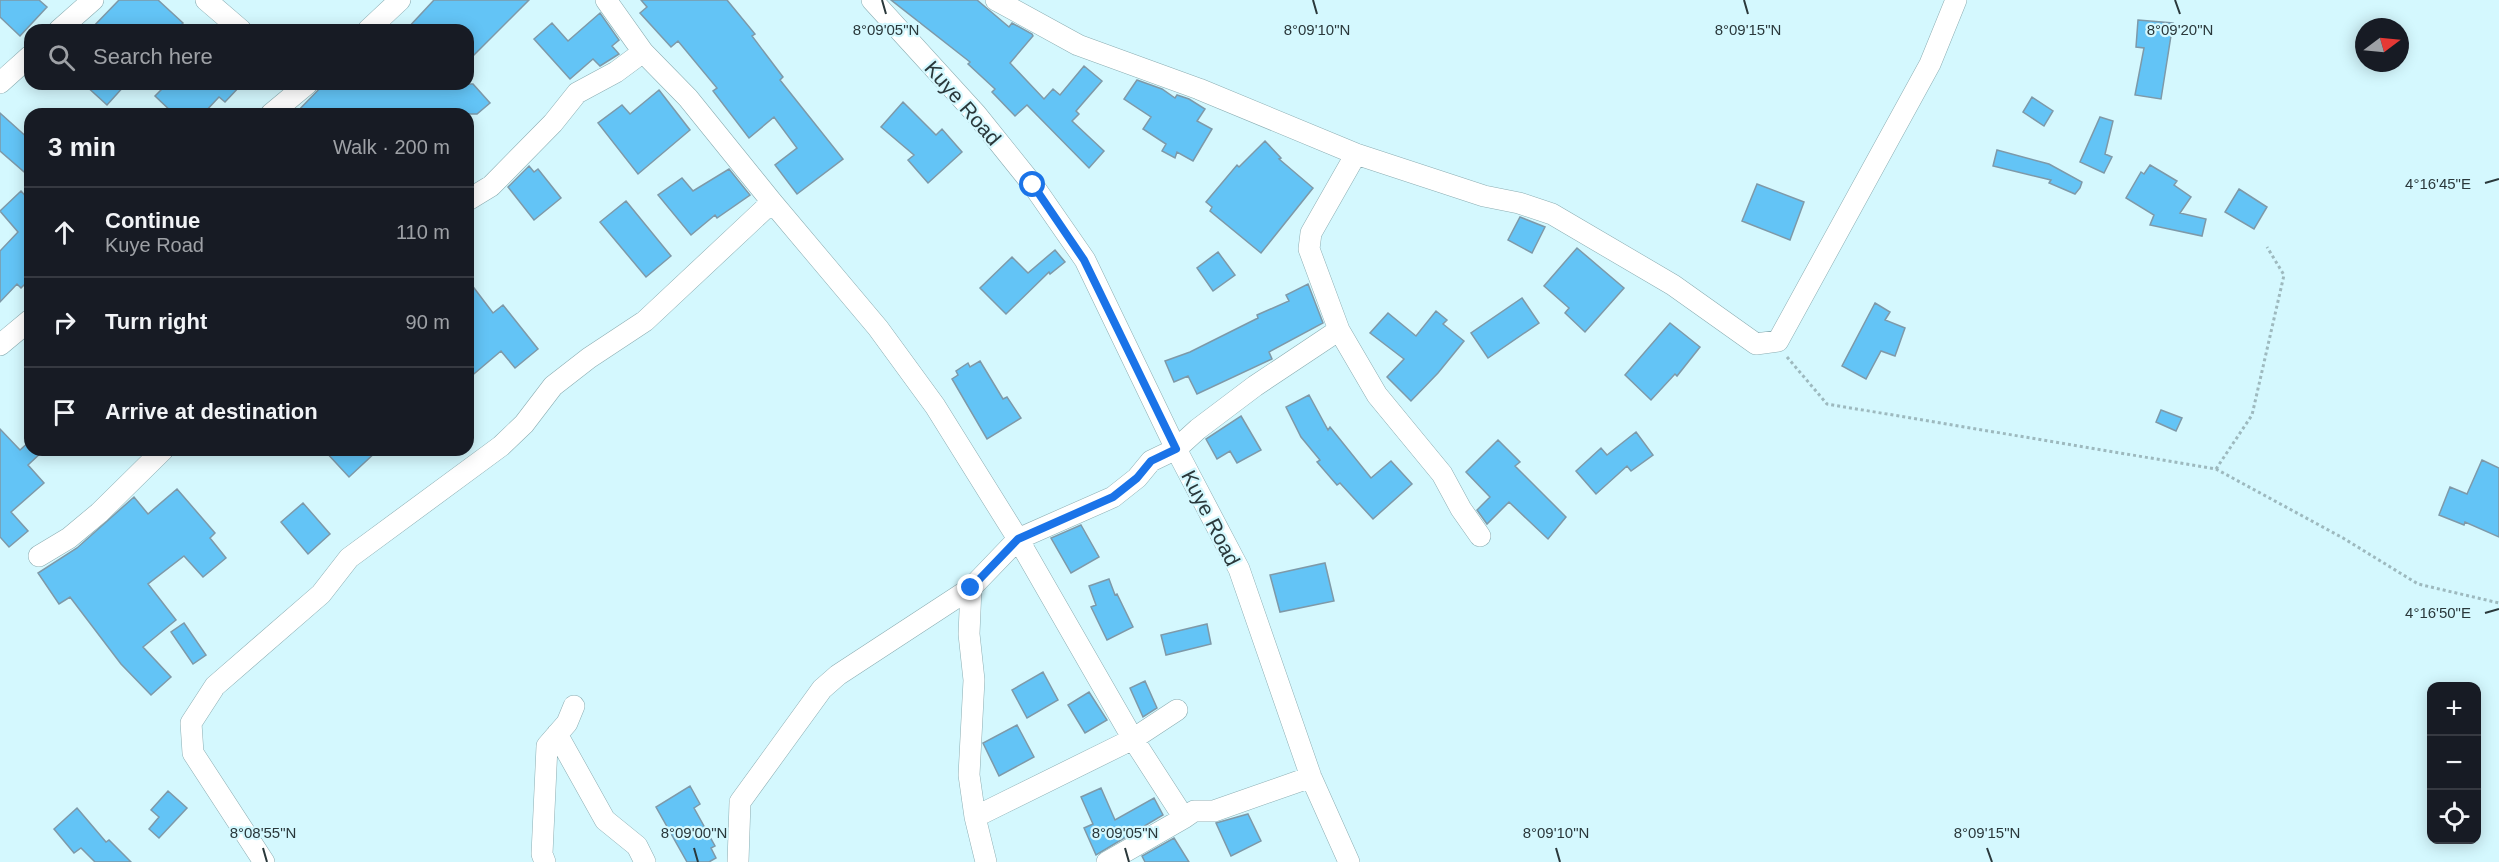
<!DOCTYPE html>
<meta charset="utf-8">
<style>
body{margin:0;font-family:Helvetica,sans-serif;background:#20242c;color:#f1f3f6}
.controls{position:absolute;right:18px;bottom:18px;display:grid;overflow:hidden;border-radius:12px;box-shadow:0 3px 15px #0003}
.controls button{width:54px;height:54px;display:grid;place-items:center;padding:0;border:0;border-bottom:2px solid #363941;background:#171b24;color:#f1f3f6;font:30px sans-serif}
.compass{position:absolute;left:2355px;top:18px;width:54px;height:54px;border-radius:50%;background:#171b24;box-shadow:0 3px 15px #0003;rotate:74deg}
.stop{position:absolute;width:18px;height:18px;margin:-14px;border:4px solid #1a73e8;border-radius:50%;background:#fff}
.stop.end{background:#1a73e8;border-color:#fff;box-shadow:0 2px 6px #0008}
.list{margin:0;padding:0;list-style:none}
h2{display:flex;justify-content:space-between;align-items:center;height:78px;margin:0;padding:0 24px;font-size:26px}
h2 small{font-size:20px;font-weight:400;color:#9ea1a6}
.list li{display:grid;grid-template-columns:39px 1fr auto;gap:18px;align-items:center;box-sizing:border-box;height:90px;padding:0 24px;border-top:2px solid #363941}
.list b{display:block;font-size:22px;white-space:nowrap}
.list p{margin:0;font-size:20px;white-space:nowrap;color:#9ea1a6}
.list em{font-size:20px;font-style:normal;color:#9ea1a6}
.icon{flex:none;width:33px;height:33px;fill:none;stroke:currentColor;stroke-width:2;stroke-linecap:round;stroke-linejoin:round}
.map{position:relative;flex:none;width:2499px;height:862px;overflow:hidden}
.search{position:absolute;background:#171b24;box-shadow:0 3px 15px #0003;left:24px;top:24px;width:450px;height:66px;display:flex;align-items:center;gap:15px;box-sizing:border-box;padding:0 21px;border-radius:18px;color:#9ea1a6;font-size:22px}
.panel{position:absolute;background:#171b24;box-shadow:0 3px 15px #0003;left:24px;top:108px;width:450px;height:348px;border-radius:18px}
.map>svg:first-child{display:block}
.building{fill:#63c4f6;stroke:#7e99a8;stroke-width:1.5}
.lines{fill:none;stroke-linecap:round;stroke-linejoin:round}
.minor-casing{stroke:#8badb2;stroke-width:22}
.path{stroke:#9db9be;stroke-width:3;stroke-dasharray:3 3;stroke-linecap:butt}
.minor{stroke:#fff;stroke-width:21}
.route{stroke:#1a73e8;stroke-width:8}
.ticks{fill:none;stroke:#2a383b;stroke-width:2}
.labels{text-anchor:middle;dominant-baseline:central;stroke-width:4.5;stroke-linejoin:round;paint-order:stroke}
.street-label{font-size:21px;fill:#2a383b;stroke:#d4f8fe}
.ticks-label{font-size:15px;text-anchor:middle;fill:#2a383b;stroke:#d4f8fe;stroke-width:4.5;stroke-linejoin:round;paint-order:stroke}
</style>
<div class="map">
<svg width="2499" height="862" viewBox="0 0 2499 862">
<rect width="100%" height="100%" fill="#d4f8fe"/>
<path class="building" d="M0 0H39L47 7 20 36 0 17Z
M119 0H158L183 23 176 30H90Z
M434 0H529L468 61V30H406Z
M641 0H727L755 34 752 36 783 77 780 80 843 159 797 194 775 165 797 148 774 117 749 138 713 91 717 88 678 41 671 47 640 13 647 7Z
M891 0H977L1009 27 1012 23 1032 34 1033 36 1010 63 1044 99 1053 89 1060 95 1084 66 1102 81 1076 111 1079 114 1072 121 1104 151 1089 168 1027 105 1015 116 992 92 995 89 968 64 970 62Z
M600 13 619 40 612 46 619 54 600 66 593 59 570 79 534 39 552 23 568 41Z
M2138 20 2173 23 2161 99 2135 95 2144 48 2136 47Z
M1137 80 1162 89 1175 98 1177 95 1189 99 1205 109 1197 121 1212 129 1193 161 1177 152 1175 158 1162 151 1166 144 1143 129 1151 117 1124 99Z
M84 84H126L107 105Z
M167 84H242L225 102 219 97 203 114H174L155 96Z
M324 84H473L490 103 477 114H295Z
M659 90 690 130 638 174 598 123 622 105 630 114Z
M2032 97 2053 111 2044 126 2023 112Z
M903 102 936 135 942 129 962 152 928 183 908 160 914 155 881 127Z
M0 113 30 140V177L0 151Z
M2100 117 2113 121 2105 154 2112 157 2104 173 2080 162Z
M1265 141 1281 158 1279 159 1313 188 1261 253 1210 211 1212 207 1206 202 1237 165 1239 167Z
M1997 150 2049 164 2082 182 2080 188 2075 194 2049 183 2051 180 1993 166Z
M2150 165 2177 181 2174 185 2191 197 2180 213 2206 219 2202 236 2150 225 2154 215 2126 198 2141 172 2144 174Z
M529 166 534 172 538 169 561 198 534 220 508 187Z
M729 169 750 195 717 218 715 215 691 235 658 195 682 178 693 191Z
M1757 184 1804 202 1790 240 1742 221Z
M2239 189 2267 207 2254 229 2225 212Z
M21 191 30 201V279L21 288 17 284 0 302V251L18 232 0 211Z
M626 201 671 256 646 277 600 222Z
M1520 217 1545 227 1532 253 1508 240Z
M1577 248 1624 288 1585 332 1565 313 1569 308 1544 286Z
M1055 250 1065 262 1050 274 1049 272 1006 314 980 288 1012 257 1028 273Z
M1218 252 1235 275 1213 291 1197 268Z
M468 280 493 313 503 305 538 349 515 368 501 351 468 379Z
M1308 284 1323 323 1269 352 1272 359 1197 394 1188 376 1174 382 1165 361 1190 352 1258 318 1257 315 1289 301 1286 295Z
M1522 298 1539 323 1488 358 1471 333Z
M1875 303 1890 312 1885 320 1905 328 1895 356 1881 351 1866 379 1842 366Z
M1436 311 1447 320 1443 324 1464 341 1438 373 1411 401 1387 377 1404 359 1370 333 1388 313 1416 336Z
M1670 323 1700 347 1677 376 1675 374 1651 400 1625 375Z
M980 361 1003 399 1007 397 1021 418 987 439 952 379 958 375 956 371 968 363 970 367Z
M1309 395 1328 430 1330 427 1371 478 1391 461 1412 484 1373 519 1340 483 1337 485 1317 462 1320 460 1301 437 1286 407Z
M2161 410 2182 418 2176 431 2156 422Z
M1241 416 1261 450 1237 463 1230 451 1217 459 1206 439Z
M0 429 20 450 30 441V450H44L28 465 44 483 11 512 28 531 9 547 0 537Z
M1636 432 1653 455 1631 471 1627 466 1596 494 1576 471 1601 448 1607 455Z
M1498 440 1520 462 1515 466 1566 517 1548 539 1509 502 1487 524 1477 510 1490 497 1466 472Z
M324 450H378L349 477Z
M2482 460 2499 468V537L2465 522 2464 525 2439 515 2450 487 2467 494Z
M177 489 215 533 210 538 226 558 203 577 184 556 148 584 176 620 143 647 171 677 151 695 121 664 70 597 59 604 38 573 77 548 134 497 148 514Z
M303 503 330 534 308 554 281 522Z
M1081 525 1099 557 1071 573 1051 538Z
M1325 563 1334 601 1280 612 1270 575Z
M1109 579 1115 595 1117 594 1133 627 1107 640 1091 607 1096 605 1089 586Z
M184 623 206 655 193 664 171 632Z
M1207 624 1211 644 1166 655 1161 635Z
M1043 672 1058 700 1027 718 1012 690Z
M1145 681 1157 708 1143 717 1130 688Z
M1089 692 1107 720 1085 733 1068 705Z
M1017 725 1034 757 999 776 983 743Z
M690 786 700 804 694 808 715 846 711 848 716 858 709 862H687L656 807Z
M1101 788 1115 820 1154 798 1163 815 1096 855 1084 828 1093 824 1081 797Z
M168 791 187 808 159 838 149 829 159 817 151 810Z
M77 808 106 842 109 840 131 862H95L81 848 74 853 54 829Z
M1248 814 1261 841 1231 856 1216 823Z
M1174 838 1189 862H1145L1142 856Z"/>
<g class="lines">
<defs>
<path id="minor" d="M206 0 241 30
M606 0 643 52 688 98 772 202 878 328 935 406 1018 539 1133 739 1184 818 1194 811H1214L1311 777
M872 0 976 114 1033 185 1085 260 1176 449 1239 569 1311 777 1349 862
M996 0 1078 45 1199 89 1356 154 1484 196 1519 203 1552 214 1673 285 1756 344 1778 341 1930 64 1956 0
M59 30 93 0
M368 30 400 0
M0 83 30 56
M271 114 307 84
M1356 154 1311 233 1309 249 1339 330 1377 395 1442 474 1461 509 1480 536
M468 200 491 186 553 123 577 93 616 72 643 52
M0 345 30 320
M39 556 69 538 99 513 163 450
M971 588 969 634 974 680 969 775 975 817 986 862
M557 734 605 820 637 846 645 862
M975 817 1133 739 1177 710
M264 862 193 753 191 723 215 686 321 594 349 558 501 446 524 424 553 386 589 358 645 321 772 202
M545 862 542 854 547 746 567 723 574 706
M738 862 740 802 822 689 838 675 971 588 1018 539 1113 497 1137 478 1151 461 1176 449 1198 429 1255 386 1339 330
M1107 862 1184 818"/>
</defs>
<use href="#minor" class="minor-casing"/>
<path class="path" d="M1787 357 1827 404 2216 469 2343 538 2418 584 2499 603
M2216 469 2252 415 2284 275 2267 247"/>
<use href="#minor" class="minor"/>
</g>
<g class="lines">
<path class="route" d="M971 588 1018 539 1113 497 1137 478 1151 461 1176 449 1084 260 1033 185"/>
</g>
<path class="ticks" d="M882 0 886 14M1313 0 1317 14M1744 0 1748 14M2175 0 2180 14M2485 183 2499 179M2485 613 2499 609M263 848 267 862M694 848 698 862M1125 848 1129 862M1556 848 1560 862M1987 848 1992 862"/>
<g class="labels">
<g class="street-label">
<text transform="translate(963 103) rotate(49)">Kuye Road</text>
<text transform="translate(1211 518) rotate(63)">Kuye Road</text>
</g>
</g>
<g class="ticks-label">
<text x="886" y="35">8°09'05"N</text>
<text x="1317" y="35">8°09'10"N</text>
<text x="1748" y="35">8°09'15"N</text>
<text x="2180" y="35">8°09'20"N</text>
<text x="2438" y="189">4°16'45"E</text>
<text x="2438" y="618">4°16'50"E</text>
<text x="263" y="838">8°08'55"N</text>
<text x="694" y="838">8°09'00"N</text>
<text x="1125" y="838">8°09'05"N</text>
<text x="1556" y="838">8°09'10"N</text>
<text x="1987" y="838">8°09'15"N</text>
</g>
</svg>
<div class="controls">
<button>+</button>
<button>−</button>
<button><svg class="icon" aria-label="locate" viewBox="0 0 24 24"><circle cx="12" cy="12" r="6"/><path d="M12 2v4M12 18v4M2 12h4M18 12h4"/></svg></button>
</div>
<svg class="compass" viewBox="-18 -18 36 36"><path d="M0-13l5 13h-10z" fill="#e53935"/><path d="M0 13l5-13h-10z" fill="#9ea1a6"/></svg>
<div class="stop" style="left:1033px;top:185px"></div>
<div class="stop end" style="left:971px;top:588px"></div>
<div class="search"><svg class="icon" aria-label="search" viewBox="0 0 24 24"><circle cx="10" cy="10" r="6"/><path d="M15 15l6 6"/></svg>Search here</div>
<section class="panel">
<h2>3 min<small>Walk · 200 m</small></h2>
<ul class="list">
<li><svg class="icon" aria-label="ahead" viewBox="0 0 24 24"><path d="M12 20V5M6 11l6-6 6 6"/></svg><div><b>Continue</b><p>Kuye Road</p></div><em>110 m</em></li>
<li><svg class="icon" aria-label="right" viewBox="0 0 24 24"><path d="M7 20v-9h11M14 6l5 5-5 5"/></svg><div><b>Turn right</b></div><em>90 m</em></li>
<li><svg class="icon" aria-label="arrive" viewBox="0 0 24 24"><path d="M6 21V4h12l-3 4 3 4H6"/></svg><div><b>Arrive at destination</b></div></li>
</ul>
</section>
</div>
